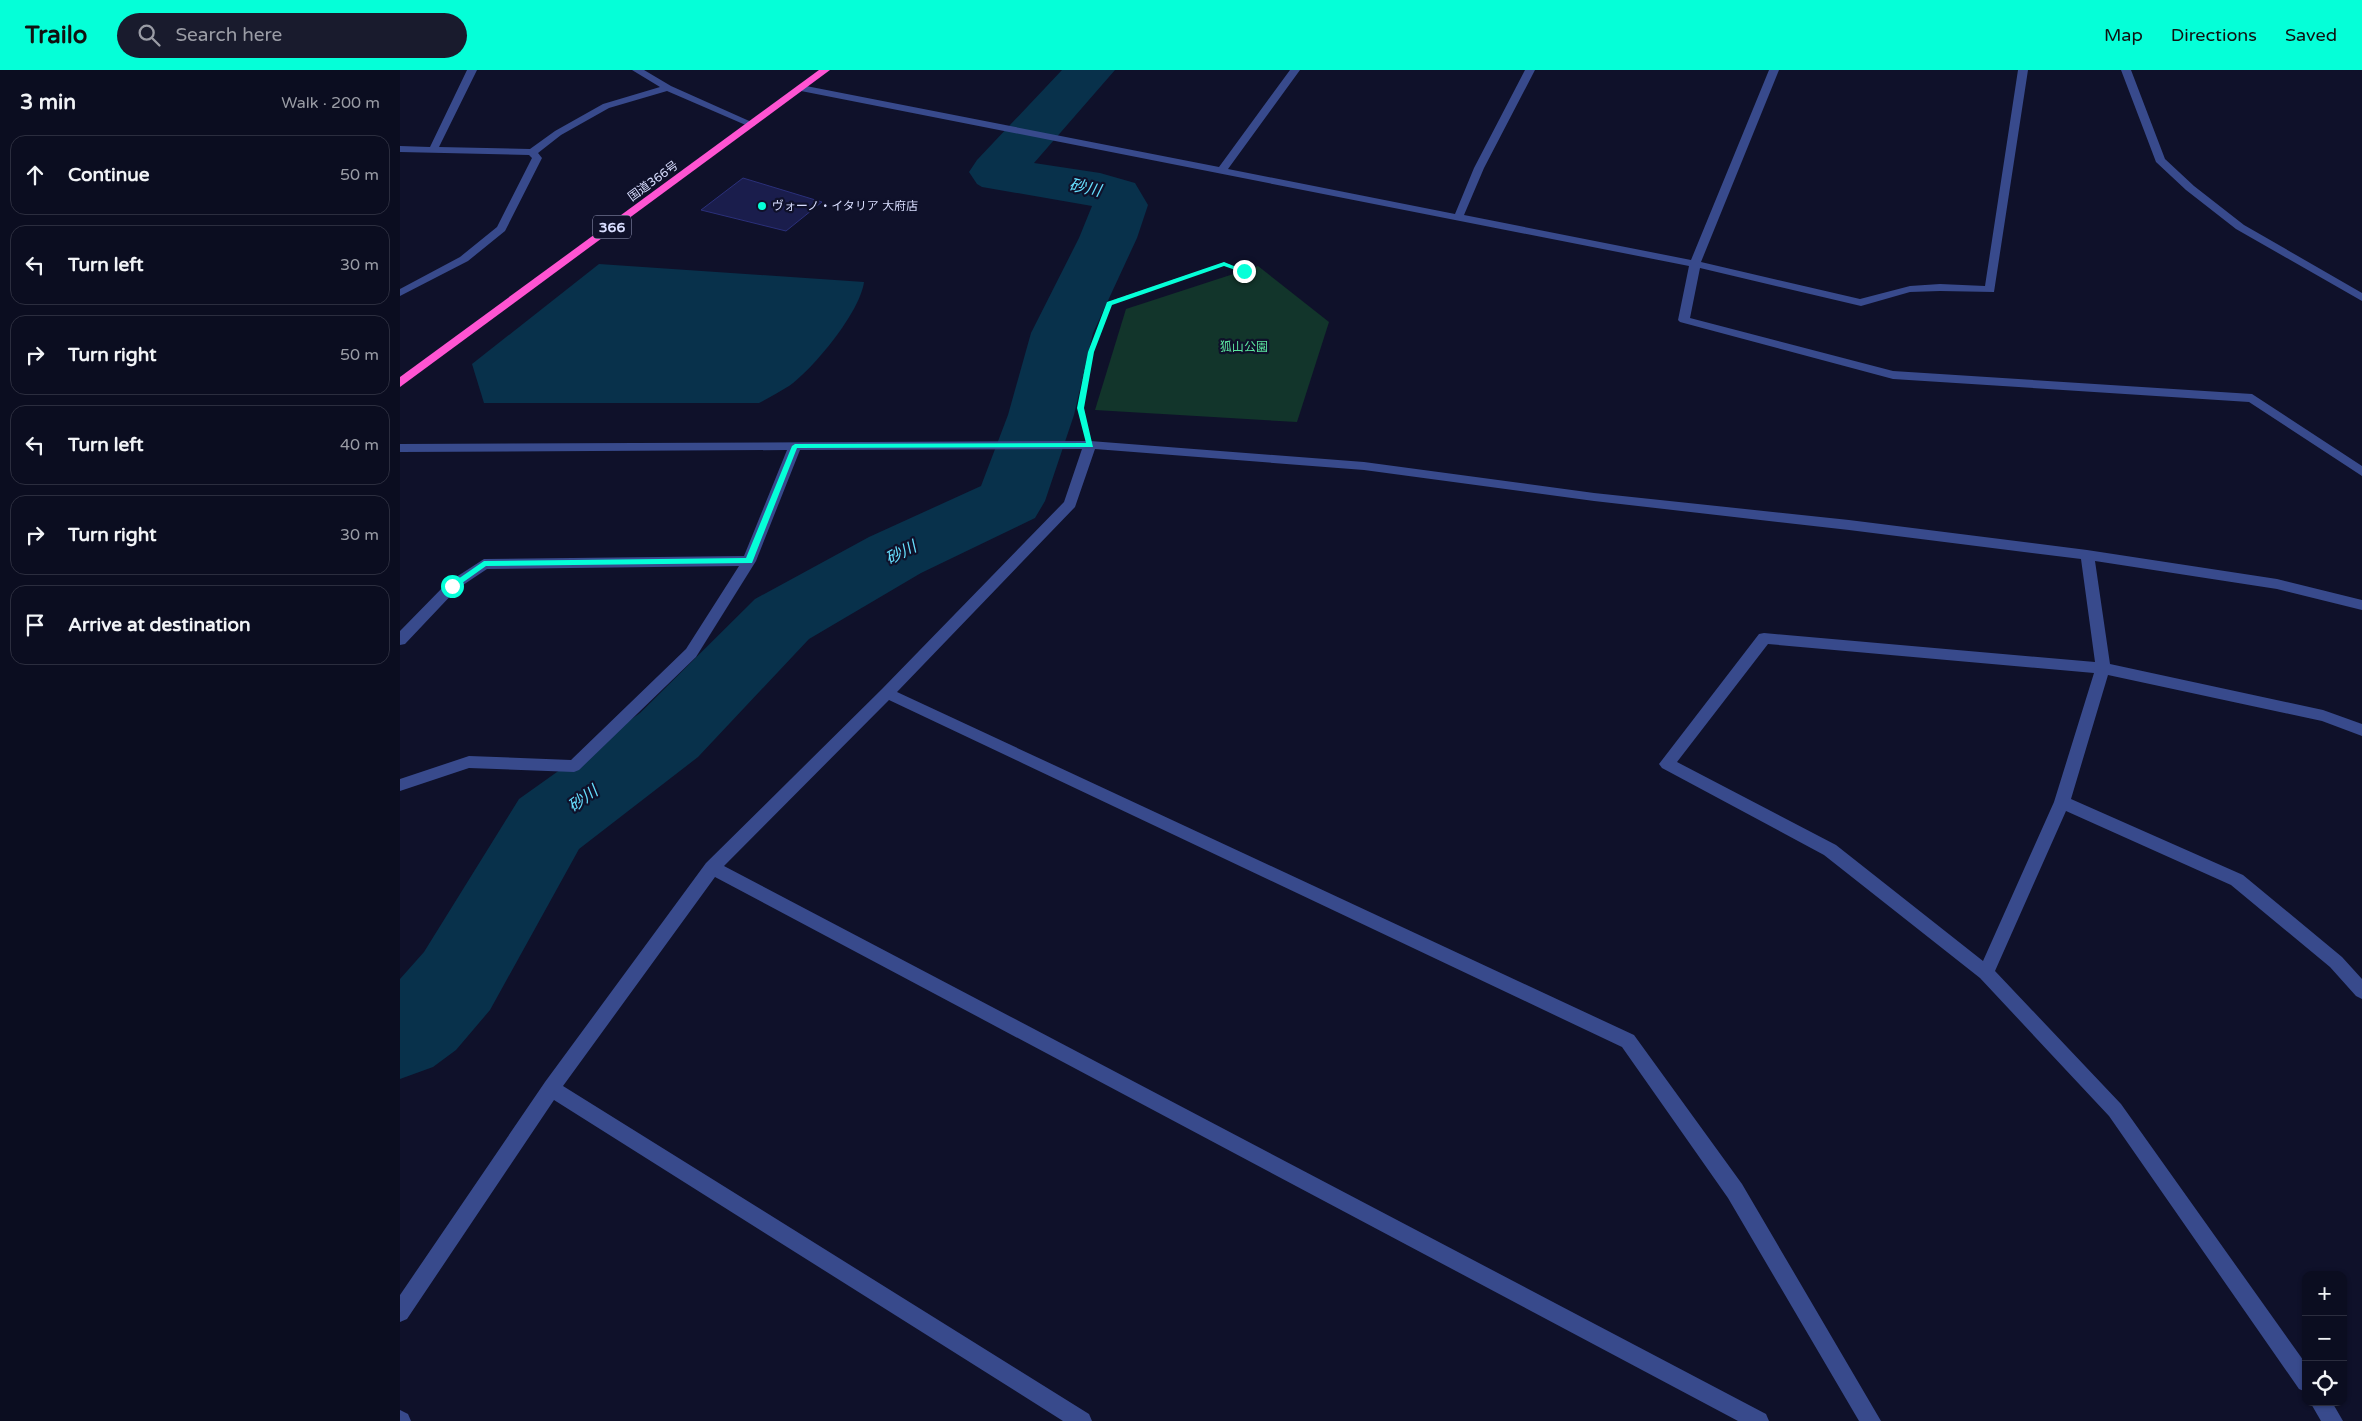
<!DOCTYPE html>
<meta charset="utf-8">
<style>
body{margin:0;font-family:"Varela Round","Noto Sans JP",sans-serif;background:#191b2d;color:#f1f3f6}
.controls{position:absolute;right:15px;bottom:15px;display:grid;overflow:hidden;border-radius:10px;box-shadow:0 1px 4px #0004}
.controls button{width:45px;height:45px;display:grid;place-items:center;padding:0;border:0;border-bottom:1px solid #2b2d3e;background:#0b0d20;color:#f1f3f6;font:25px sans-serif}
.stop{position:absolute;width:15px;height:15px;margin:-11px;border:4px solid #05ffd8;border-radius:50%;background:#fff}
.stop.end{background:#05ffd8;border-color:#fff;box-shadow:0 1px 5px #0008}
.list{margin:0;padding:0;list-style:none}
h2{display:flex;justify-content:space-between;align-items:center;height:65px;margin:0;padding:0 20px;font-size:21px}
h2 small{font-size:16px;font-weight:400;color:#9a9ca5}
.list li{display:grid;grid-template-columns:32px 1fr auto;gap:15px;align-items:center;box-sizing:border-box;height:80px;margin:0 10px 10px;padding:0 10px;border:1px solid #2b2d3e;border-radius:15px}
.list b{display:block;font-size:19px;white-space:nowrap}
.list em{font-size:16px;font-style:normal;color:#9a9ca5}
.icon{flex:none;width:28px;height:28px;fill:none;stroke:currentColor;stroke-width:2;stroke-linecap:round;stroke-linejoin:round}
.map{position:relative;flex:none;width:1962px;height:1351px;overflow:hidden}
header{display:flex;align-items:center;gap:30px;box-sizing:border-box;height:70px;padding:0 25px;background:#05ffd8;color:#111}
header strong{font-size:24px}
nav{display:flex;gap:28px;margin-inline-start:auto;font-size:18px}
.search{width:350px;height:45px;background:#191b2d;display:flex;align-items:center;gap:12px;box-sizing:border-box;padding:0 18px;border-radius:28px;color:#9a9ca5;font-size:19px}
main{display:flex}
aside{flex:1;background:#0b0d20}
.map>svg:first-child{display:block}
.green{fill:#12352b}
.water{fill:#08314b}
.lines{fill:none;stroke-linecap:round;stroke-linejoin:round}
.river{fill:#08314b;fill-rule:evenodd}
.building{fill:#1a1d4c;stroke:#2b307a}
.path-far1{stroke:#2ac292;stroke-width:2.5;stroke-dasharray:2 2.5;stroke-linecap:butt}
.path{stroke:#2ac292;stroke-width:3;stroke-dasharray:2.5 4;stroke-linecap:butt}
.minor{fill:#384a8c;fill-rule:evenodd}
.highway{fill:#ff54d2;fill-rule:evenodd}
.route{fill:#05ffd8}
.poi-dot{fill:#05ffd8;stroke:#0f112a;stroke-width:2}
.labels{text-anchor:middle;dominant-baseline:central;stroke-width:4.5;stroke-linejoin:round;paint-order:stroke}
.far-street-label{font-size:12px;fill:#d9deff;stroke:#0f112a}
.far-poi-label{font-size:12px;fill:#d9deff;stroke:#0f112a;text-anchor:start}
.far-park-label{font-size:12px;fill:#5de7a1;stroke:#0f112a}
.shield{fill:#0f112a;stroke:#9ca0bf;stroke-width:1}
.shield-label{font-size:14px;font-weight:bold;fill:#d9deff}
.water-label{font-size:16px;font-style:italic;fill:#67e0ff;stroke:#0f112a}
</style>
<header>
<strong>Trailo</strong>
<div class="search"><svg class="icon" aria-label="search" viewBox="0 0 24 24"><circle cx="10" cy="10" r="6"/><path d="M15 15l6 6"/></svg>Search here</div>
<nav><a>Map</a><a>Directions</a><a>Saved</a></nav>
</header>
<main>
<aside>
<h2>3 min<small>Walk · 200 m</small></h2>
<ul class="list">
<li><svg class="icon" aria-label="ahead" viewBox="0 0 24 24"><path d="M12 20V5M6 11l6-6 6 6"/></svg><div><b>Continue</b></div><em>50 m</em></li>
<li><svg class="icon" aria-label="left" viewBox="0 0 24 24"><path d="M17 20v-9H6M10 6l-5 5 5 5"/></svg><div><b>Turn left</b></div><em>30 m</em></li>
<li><svg class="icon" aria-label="right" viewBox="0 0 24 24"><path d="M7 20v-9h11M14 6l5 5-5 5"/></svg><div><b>Turn right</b></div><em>50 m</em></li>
<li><svg class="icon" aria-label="left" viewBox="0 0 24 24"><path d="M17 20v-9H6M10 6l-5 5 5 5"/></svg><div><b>Turn left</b></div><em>40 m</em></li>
<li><svg class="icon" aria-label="right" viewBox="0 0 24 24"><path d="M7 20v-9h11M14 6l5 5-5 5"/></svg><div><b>Turn right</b></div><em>30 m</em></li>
<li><svg class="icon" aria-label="arrive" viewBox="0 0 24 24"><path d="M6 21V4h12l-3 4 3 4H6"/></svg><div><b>Arrive at destination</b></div></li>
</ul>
</aside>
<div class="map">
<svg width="1962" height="1351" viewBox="0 0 1962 1351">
<rect width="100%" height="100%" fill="#0f112a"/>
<path class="green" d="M858 196 929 252 897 352 695 340 726 239Z"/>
<path class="water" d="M199 194 464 212C460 242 414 298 389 316 379 322 369 328 359 333H84L72 294Z"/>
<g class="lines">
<path class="river" d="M662 0H715L634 93 700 103 735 113 748 135 737 168 693 263 674 345 645 431 635 448 521 503 409 569 298 687 179 779 90 940 56 980 33 997 0 1009V909L24 882 119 729 240 643 355 529 469 467 581 416 608 345 631 263 679 168 692 136 582 117 577 114 569 102 577 90Z"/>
</g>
<path class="building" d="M343 108 422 132 386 161 301 140Z"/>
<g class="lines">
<path class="path-far1" d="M682 337C681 301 696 266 709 233L824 194 844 201"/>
<path class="path" d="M681 336 683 348"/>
<path class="minor" d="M67 0H77L39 77 130 79 155 61 203 34 260 17 232 0H244L271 16 356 54 354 56H348L267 21 209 38 161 65 138 83 142 88 105 161 68 191 0 226V219L60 187 97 157 132 88 129 85 0 82V76L30 77Z
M890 0H900L828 99 1055 144 1074 98 1125 0H1135L1084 98 1064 145 1291 190 1369 0H1379L1301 192 1460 229 1510 216 1540 214 1585 216 1618 0H1628L1594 222 1540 221 1510 222 1461 236 1300 198 1290 248 1493 301 1852 324 1962 396V406L1849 332 1493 309 1280 252 1278 250 1289 196 401 21 396 18 401 15 819 97Z
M1721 0H1731L1765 89 1794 116 1844 155 1962 223V231L1836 159 1786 120 1756 92Z
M690 371 964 392 1194 423 1449 450 1687 480 1877 509 1962 530V540L1877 519 1695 491 1710 594 1923 640 1962 654V666L1922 651 1708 605 1671 729 1843 805 1942 887 1962 909V929L1956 926 1930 897 1831 815 1666 741 1595 901 1721 1034 1906 1294V1322L1899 1319 1709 1046 1580 908 1424 785 1262 698 1259 694 1359 564 1364 563 1695 592 1681 489 1449 460 1194 431 964 400 695 379 675 437 497 622 1234 965 1342 1114 1481 1351H1459L1328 1128 1222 977 489 630 324 796 1366 1344 1369 1351H1338L315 807 163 1016 689 1344 692 1351H663L154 1030 7 1249 0 1252V1225L145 1012 306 793 482 619 664 432 682 379 400 380 356 491 296 587 179 700 174 702 69 698 0 721V709L69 686 171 690 286 579 339 496 87 499 57 519 5 574 0 575V561L47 513 84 489 344 486 387 380 0 382V374ZM1368 574 1694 603 1654 732 1583 891 1436 775 1277 692Z
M1910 1332H1932L1943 1351H1921Z
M0 1340 8 1344 11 1351H0Z"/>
<path class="highway" d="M419 0H430L0 317V307Z"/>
</g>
<path class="route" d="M824 192 846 201 844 203 824 196 712 235 694 282 684 338 693 377 397 378 352 493 86 496 55 518 48 516 84 491 346 488 392 376 395 374 686 373 677 338 688 282 707 232Z"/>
<circle class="poi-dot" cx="362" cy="136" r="5"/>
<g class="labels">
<g class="far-street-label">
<text transform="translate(253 111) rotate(-36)">国道366号</text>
</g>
<g class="far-poi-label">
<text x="372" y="136">ヴォーノ・イタリア 大府店</text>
</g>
<g class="far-park-label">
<text x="844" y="277">狐山公園</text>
</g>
<rect class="shield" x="193" y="145.5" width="38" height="23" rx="4"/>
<g class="shield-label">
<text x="212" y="157">366</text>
</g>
<g class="water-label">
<text transform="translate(685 118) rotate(12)">砂川</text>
<text transform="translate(501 483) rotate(-27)">砂川</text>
<text transform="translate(183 729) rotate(-36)">砂川</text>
</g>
</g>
</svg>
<div class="controls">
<button>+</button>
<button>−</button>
<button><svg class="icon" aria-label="locate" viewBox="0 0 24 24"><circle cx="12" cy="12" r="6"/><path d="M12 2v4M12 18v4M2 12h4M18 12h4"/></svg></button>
</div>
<div class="stop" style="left:52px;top:516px"></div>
<div class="stop end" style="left:844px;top:201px"></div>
</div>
</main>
